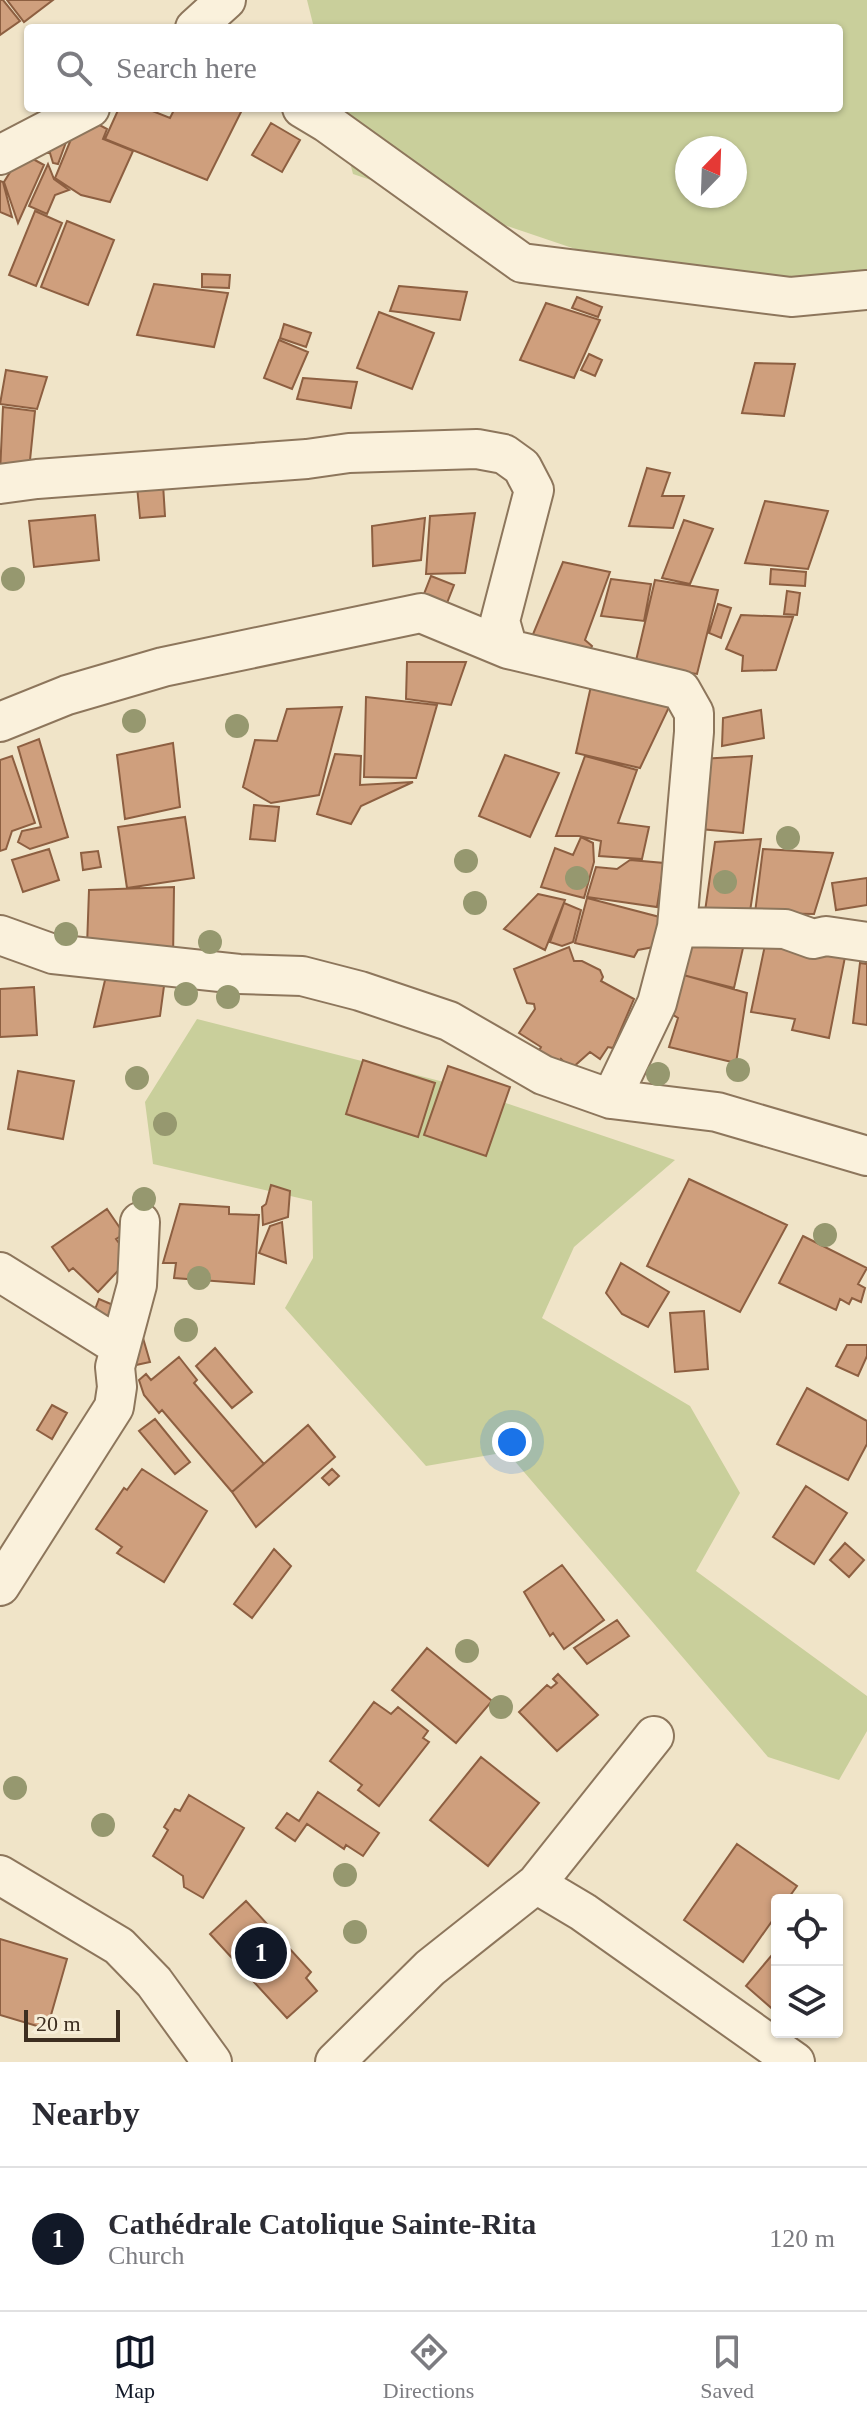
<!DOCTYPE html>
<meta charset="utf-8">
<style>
body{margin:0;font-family:"Times New Roman",serif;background:#f7f7f7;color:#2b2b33}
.controls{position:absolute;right:24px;bottom:24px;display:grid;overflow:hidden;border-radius:8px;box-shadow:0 2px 6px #0004}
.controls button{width:72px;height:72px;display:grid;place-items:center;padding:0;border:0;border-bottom:2px solid #e1e1e2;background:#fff;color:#2b2b33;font:40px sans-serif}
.compass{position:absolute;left:675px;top:136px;width:72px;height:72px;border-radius:50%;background:#fff;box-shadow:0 2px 6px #0004;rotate:23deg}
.scale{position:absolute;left:24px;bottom:20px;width:96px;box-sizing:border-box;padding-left:8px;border:4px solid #3d2e20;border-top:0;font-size:22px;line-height:28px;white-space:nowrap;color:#3d2e20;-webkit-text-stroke:6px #f7eed8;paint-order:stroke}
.you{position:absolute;left:512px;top:1442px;width:28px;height:28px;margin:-20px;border:6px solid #fff;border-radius:50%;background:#1a73e8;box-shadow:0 0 0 12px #1a73e833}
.badge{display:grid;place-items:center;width:52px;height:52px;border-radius:50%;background:#111827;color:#fff;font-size:26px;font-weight:700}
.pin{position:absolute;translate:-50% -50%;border:4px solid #fff;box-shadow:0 2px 8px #0006}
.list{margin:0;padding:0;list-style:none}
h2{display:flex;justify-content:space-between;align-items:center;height:104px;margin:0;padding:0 32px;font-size:34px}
h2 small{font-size:26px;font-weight:400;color:#7c7c81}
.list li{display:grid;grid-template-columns:52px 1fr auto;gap:24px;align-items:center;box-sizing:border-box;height:144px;padding:0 32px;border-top:2px solid #e1e1e2}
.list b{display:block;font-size:30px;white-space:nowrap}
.list p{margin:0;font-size:26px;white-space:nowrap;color:#7c7c81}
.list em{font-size:26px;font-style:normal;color:#7c7c81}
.icon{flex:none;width:44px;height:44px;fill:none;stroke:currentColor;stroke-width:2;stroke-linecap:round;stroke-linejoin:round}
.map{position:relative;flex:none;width:867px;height:2062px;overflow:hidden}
.search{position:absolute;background:#fff;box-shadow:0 2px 6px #0004;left:24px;right:24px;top:24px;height:88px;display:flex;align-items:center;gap:20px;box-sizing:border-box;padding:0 28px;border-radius:8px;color:#7c7c81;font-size:30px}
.sheet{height:248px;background:#fff}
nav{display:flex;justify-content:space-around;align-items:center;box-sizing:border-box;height:112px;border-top:2px solid #e1e1e2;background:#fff;font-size:22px;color:#7c7c81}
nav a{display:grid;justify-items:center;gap:4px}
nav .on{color:#111827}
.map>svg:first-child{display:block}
.green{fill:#c9cf9b;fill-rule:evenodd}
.building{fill:#cf9f7d;stroke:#8d5f41;stroke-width:2}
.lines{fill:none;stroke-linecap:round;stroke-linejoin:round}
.street-casing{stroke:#8d765c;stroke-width:42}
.street{stroke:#faf1dc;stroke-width:38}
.tree{fill:#96986f}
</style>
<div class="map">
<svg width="867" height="2062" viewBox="0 0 867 2062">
<rect width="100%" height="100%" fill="#f0e4c8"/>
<path class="green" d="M307 0H867V287L593 255 353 174 336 108H839V28H314ZM687 148H735V196H687Z
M197 1019 440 1081 675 1160 574 1247 542 1318 690 1406 740 1493 696 1571 867 1696V1731L839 1780 768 1757 507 1452 426 1466 285 1308 313 1258 312 1201 153 1164 145 1102Z"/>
<path class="building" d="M0 0H3L20 21 0 35Z
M7 0H53L24 22Z
M119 108H145L170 118 175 108H243L207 180 105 139Z
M81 115 107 129 103 139 133 151 110 202 81 195 55 178Z
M271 123 300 140 282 172 252 155Z
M69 134 58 164 53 163 50 153H45Z
M22 153 44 165 18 223 4 182Z
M48 164 54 179 69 190 55 195 47 214 29 206Z
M0 181 3 182 12 217 0 212Z
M35 211 62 223 36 286 9 275Z
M67 221 114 240 88 305 41 287Z
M202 274 230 275 229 288 202 287Z
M154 284 228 293 214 347 137 335Z
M399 286 467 292 460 320 390 311Z
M577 297 602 307 598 317 572 308Z
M546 303 600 320 574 378 520 360Z
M379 312 434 333 412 389 357 368Z
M284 324 311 333 306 347 280 338Z
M279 340 308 352 292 389 264 378Z
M589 354 602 360 595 376 581 370Z
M755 363 795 364 784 416 742 413Z
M6 370 47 377 37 409 0 404Z
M303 378 357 382 351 408 297 399Z
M3 407 35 411 29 470 0 473Z
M647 468 670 473 662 496H684L673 528 629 526Z
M163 484 165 516 140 518 137 486Z
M765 501 828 511 808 569 745 563Z
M475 513 465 573 426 574 430 516Z
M95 515 99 560 34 567 29 521Z
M425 518 421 560 373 566 372 526Z
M684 520 713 529 690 584 662 578Z
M563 562 610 572 585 640 592 646 588 654 531 639Z
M771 569 806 572 805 586 770 584Z
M431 576 454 585 447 603 424 594Z
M611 579 651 584 644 621 601 616Z
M655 580 718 590 697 674 635 665Z
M787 591 800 593 797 615 784 614Z
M718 604 731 608 721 638 709 633Z
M741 615 793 617 776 670 742 671 743 656 726 649Z
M407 662H466L451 705 406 699Z
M591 686 670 705 640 768 576 753Z
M366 697 437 705 416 778 364 777Z
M342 707 319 795 271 803 243 787 255 740 277 741 287 709Z
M761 710 764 738 722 746 723 718Z
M39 739 68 837 30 849 18 842 22 831 41 827 18 747Z
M173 743 180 807 125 819 117 755Z
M335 754 361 756 360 785 413 782 361 806 351 824 317 814Z
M505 755 559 773 530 837 479 816Z
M12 756 35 823 12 831 6 849 0 851V760Z
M585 756 637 770 618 823 649 827 642 859 599 856 601 841 579 836H556Z
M752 756 743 833 689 828 700 759Z
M254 805 279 807 275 841 250 839Z
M185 817 194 878 127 888 118 827Z
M581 837 593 843 594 862 584 898 541 887 555 848 573 855Z
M761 839 749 918H704L715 842Z
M49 849 59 880 23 892 12 860Z
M763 849 833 853 814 914 755 913Z
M98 851 101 867 83 870 81 853Z
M630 860 664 863 657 907 587 897 596 867 617 869Z
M867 878V905L836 910 832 883Z
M174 887 173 961 87 946 89 890Z
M538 894 565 900 545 950 504 929Z
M587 898 671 920 659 946 638 950 634 957 575 943Z
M564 903 581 910 573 942 562 946 550 942Z
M683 935 743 948 734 988 675 973Z
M765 945 847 947 829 1038 792 1030 795 1019 751 1012Z
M569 947 574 961H582L600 970 603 977 601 981 634 999 613 1048 608 1047 600 1059 590 1052 571 1069 561 1059 556 1069 534 1060 541 1047 519 1033 535 1009 534 1004 527 1003 514 969Z
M860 963 867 964V1025L853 1023Z
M680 974 747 993 736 1063 669 1047 678 1018 670 1013Z
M106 976 164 986 160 1016 94 1027Z
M34 987 37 1035 0 1037V989Z
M363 1060 435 1083 418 1137 346 1114Z
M448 1066 510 1087 486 1156 424 1135Z
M18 1071 74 1081 63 1139 8 1129Z
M689 1179 787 1225 740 1312 647 1266Z
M271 1185 290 1191 288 1217 263 1225 262 1207 266 1204Z
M180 1204 229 1207V1214L259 1215 254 1284 174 1278 176 1263H163Z
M107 1209 124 1234 116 1239 130 1258 98 1292 73 1268 69 1271 52 1247Z
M282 1222 286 1263 259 1253 270 1226Z
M803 1236 867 1268 858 1284 865 1288 861 1302 852 1298 849 1304 840 1299 836 1310 779 1283Z
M621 1263 669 1292 648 1327 622 1314 606 1293Z
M99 1299 118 1307 113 1320 94 1312Z
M704 1311 708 1369 675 1372 670 1313Z
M143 1338 150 1362 136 1365 130 1341Z
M847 1345H867V1356L858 1376 836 1366Z
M215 1348 252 1392 232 1408 196 1366Z
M179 1357 197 1380 194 1383 264 1464 232 1492 162 1410 159 1413 144 1395 139 1380 146 1374 151 1380Z
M807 1388 867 1421V1444L848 1480 777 1444Z
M52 1405 67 1413 52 1439 37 1430Z
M155 1419 190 1462 175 1474 139 1431Z
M308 1425 335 1457 256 1527 232 1492Z
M142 1469 207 1511 164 1582 117 1553 122 1547 96 1529 124 1488 127 1490Z
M332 1469 339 1476 329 1485 322 1478Z
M806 1486 847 1513 814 1564 773 1537Z
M845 1543 864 1560 849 1577 830 1560Z
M274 1549 291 1566 252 1618 234 1604Z
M562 1565 604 1620 564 1649 553 1633 550 1636 524 1592Z
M617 1620 629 1636 587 1664 574 1648Z
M427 1648 492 1701 456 1743 392 1690Z
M558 1674 598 1715 557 1751 519 1712 547 1685 551 1688 557 1683 553 1679Z
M374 1702 391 1714 398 1707 428 1731 423 1738 429 1742 379 1806 358 1790 362 1785 330 1761Z
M481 1757 539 1803 488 1866 430 1820Z
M318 1792 379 1833 363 1856 346 1845 344 1849 307 1824 295 1841 276 1828 287 1813 299 1821Z
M189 1795 244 1828 203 1898 184 1887 183 1876 153 1856 168 1830 164 1827 175 1809 180 1811Z
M737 1844 797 1886 787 1900H777V1914L743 1962 684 1920Z
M246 1901 311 1972 306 1978 317 1991 287 2018 210 1934Z
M0 1939 67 1959 47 2029 0 2015Z
M777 1949V2013L746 1986Z"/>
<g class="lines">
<defs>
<path id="street" d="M195 28 226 0
M302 108 327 123 522 263 791 297 867 290
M0 155 90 108
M0 484 37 479 307 459 349 453 477 449 504 454 522 467 534 490 500 621 508 649
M0 722 67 695 163 667 421 613 508 649 681 690 694 713V732L677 927 657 1003 611 1099
M677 927 785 929 813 939 826 936 867 942
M0 935 53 954 239 974 302 976 360 991 449 1021 543 1075 611 1099 717 1112 867 1156
M0 1272 120 1347
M0 1586 114 1407 117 1387 115 1367 137 1285 140 1222
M0 1875 119 1946 154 1982 212 2062
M536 1884 583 1912 795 2062
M335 2062 430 1968 536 1884 654 1736"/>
</defs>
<use href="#street" class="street-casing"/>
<use href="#street" class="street"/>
</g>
<g class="tree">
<circle cx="13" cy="579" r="12"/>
<circle cx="134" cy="721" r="12"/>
<circle cx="237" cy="726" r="12"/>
<circle cx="788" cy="838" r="12"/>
<circle cx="466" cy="861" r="12"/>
<circle cx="577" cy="878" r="12"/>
<circle cx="725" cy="882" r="12"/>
<circle cx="475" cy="903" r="12"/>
<circle cx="66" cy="934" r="12"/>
<circle cx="210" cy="942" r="12"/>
<circle cx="186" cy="994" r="12"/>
<circle cx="228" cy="997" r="12"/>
<circle cx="738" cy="1070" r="12"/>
<circle cx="658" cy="1074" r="12"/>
<circle cx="137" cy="1078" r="12"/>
<circle cx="165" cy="1124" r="12"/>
<circle cx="144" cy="1199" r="12"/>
<circle cx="825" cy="1235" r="12"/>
<circle cx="199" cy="1278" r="12"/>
<circle cx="186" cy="1330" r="12"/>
<circle cx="467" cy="1651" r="12"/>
<circle cx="501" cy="1707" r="12"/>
<circle cx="15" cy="1788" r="12"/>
<circle cx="103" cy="1825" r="12"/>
<circle cx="345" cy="1875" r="12"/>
<circle cx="355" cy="1932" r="12"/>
</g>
</svg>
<div class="controls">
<button><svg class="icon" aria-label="locate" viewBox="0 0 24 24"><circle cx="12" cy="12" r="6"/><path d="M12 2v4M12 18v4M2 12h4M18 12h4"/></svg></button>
<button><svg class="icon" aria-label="layers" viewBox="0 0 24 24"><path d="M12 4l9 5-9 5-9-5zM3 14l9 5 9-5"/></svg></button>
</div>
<svg class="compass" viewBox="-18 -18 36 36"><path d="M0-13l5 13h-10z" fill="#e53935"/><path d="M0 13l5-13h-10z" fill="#7c7c81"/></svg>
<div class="scale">20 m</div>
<div class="you"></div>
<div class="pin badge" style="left:261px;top:1953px">1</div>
<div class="search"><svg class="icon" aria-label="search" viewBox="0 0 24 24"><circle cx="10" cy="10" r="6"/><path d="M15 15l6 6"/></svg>Search here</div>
</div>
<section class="sheet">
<h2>Nearby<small></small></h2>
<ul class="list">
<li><span class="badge">1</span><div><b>Cathédrale Catolique Sainte-Rita</b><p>Church</p></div><em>120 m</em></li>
</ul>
</section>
<nav>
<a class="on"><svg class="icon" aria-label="map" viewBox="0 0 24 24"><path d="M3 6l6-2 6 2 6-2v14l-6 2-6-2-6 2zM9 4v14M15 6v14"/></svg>Map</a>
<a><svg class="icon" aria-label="directions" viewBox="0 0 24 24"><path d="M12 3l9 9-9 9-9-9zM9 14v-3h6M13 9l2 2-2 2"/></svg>Directions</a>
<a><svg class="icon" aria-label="saved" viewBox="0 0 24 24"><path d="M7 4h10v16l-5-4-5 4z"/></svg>Saved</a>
</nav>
